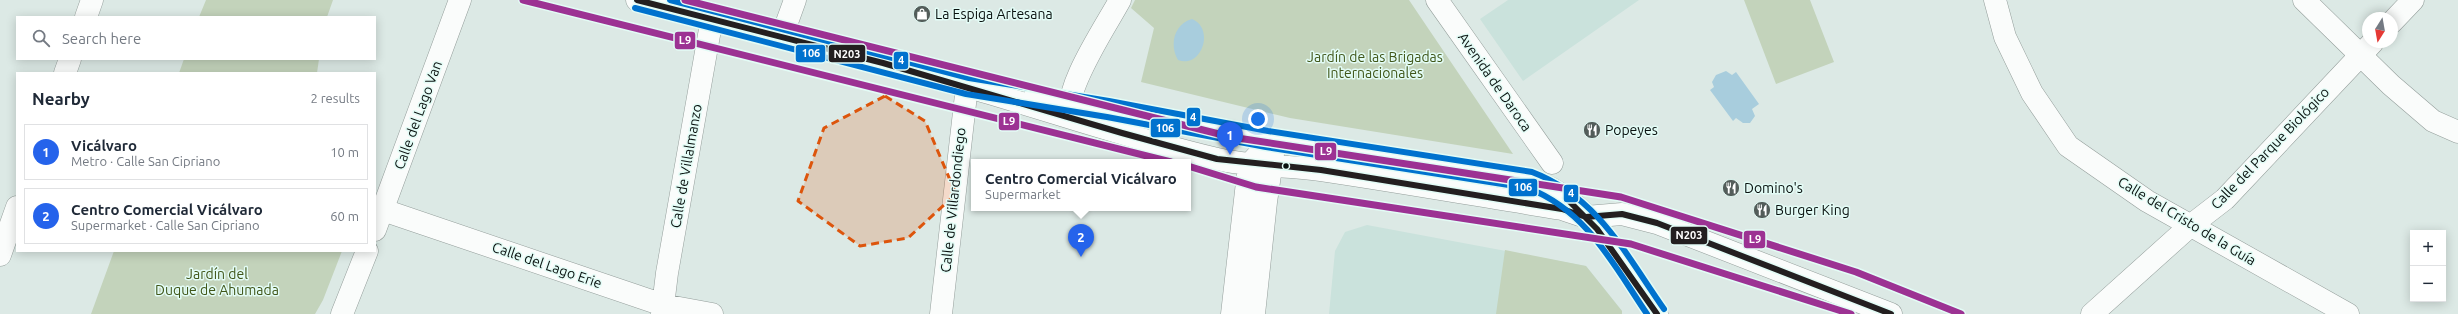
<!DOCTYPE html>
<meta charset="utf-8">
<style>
body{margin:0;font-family:Ubuntu,sans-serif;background:#f6f6f7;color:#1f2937}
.controls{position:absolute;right:12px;bottom:12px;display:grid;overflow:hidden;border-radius:0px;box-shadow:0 2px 10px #0003}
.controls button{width:36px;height:36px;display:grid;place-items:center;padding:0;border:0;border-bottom:1px solid #e0e1e3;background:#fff;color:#1f2937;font:20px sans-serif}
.compass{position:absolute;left:2362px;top:12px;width:36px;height:36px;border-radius:50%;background:#fff;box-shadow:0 2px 10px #0003;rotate:191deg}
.you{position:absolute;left:1258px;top:119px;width:14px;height:14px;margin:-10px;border:3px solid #fff;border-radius:50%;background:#1a73e8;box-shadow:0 0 0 6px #1a73e833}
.badge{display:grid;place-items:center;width:26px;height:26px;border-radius:50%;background:#2563eb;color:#fff;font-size:13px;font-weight:700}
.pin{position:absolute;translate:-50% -33px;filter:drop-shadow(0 1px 2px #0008)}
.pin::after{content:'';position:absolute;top:21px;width:14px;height:12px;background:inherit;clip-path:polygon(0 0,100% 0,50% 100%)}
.popup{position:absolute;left:971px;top:159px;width:220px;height:52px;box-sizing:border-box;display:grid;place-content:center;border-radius:0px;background:#fff;filter:drop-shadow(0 1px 3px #0005);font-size:13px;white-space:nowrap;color:#747a83}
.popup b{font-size:15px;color:#1f2937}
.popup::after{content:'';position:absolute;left:50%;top:100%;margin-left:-8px;border:8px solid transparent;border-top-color:#fff}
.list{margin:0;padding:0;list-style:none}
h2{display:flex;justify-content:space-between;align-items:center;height:52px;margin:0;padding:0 16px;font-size:17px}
h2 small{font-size:13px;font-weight:400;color:#747a83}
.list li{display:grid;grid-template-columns:26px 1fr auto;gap:12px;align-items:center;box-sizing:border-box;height:56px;margin:0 8px 8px;padding:0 8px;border:1px solid #e0e1e3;border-radius:0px}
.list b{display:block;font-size:15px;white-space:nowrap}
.list p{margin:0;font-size:13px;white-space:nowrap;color:#747a83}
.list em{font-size:13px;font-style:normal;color:#747a83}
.icon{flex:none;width:22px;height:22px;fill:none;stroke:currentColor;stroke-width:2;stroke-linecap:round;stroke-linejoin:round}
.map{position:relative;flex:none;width:2458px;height:314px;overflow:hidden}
.search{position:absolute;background:#fff;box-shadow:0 2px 10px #0003;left:16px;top:16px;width:360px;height:44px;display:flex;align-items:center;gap:10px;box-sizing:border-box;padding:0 14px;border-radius:0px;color:#747a83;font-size:15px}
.panel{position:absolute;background:#fff;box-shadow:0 2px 10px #0003;left:16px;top:72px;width:360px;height:180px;border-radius:0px}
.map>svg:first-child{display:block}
.built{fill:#cae2dc}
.green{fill:#c3d3bb}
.water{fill:#a8cddd}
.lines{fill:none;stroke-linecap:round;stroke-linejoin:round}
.minor-casing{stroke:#949e9b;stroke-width:23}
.minor{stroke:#fafcfb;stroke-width:22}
.bus-1-casing{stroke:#e3fcf6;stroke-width:9}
.bus-2-casing{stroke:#e3fcf6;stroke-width:9}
.bus-3-casing{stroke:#e3fcf6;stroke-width:9}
.bus-1{stroke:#231f20;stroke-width:6}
.bus-2{stroke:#0072ce;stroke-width:6}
.bus-3{stroke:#0072ce;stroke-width:6}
.metro-1-casing{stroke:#e3fcf6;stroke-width:10}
.metro-1{stroke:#9c3293;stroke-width:7}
.marked{fill:#dd550c;fill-opacity:0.2;stroke:#dd550c;stroke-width:3;stroke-dasharray:8 5;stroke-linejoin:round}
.bus-dot{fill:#09110f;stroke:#e3fcf6;stroke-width:1.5}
.labels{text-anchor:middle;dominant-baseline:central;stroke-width:3;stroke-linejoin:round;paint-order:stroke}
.poi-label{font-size:14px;fill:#09110f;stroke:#e3fcf6;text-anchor:start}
.park-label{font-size:14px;fill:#405619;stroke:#e3fcf6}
.street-label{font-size:14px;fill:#09110f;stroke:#e3fcf6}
.line-badge{stroke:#e3fcf6;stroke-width:1.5}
.badge-label{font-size:11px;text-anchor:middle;font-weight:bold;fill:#fff}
</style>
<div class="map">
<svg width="2458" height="314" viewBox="0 0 2458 314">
<rect width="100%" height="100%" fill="#dce9e5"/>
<path class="built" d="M1508 0H1639L1523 81 1480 19Z
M1367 225 1586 266 1622 311V314H1329L1335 251 1345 232Z"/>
<path class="green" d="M206 0H333L327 17H199Z
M1135 0H1409L1513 154 1290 118 1141 82 1154 28 1131 8Z
M1744 0H1810L1834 62 1776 84Z
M184 59H319L317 73H179Z
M1505 250 1586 266 1622 311V314H1496Z
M114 251H342L323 300 315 314H91Z"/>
<path class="water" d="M1192 19C1215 28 1202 69 1178 60 1169 45 1174 24 1192 19Z
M1726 71 1732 75 1736 72 1759 104 1752 109 1755 116 1750 123H1743L1736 118 1733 121 1710 90 1714 87 1712 82 1716 75Z"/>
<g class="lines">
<defs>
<path id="minor" d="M637 0C747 26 856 54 965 86 1049 110 1131 139 1217 159 1252 167 1286 165 1321 170 1402 182 1482 196 1562 209L1586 217 1622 214 1657 223 1891 314
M1437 0 1552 163
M1995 0 2005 37 2032 93 2068 146 2147 201 2348 314
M2304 0 2391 85 2433 121 2458 132
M86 17 92 0
M2392 22 2413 0
M782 36 795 0
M65 73 70 59
M1035 96 1267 139 1530 180C1590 196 1623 267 1657 314
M1072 116C1060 93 1108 23 1120 0
M383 210 663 305 712 314
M375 230 460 0
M0 255 17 207
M342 314 367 251
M662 314 667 273 712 18
M941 314 967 86
M1232 314 1249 165 1259 154
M1254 314 1266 202 1273 154
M2092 314 2190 226 2225 199 2373 42"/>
</defs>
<use href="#minor" class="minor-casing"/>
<use href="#minor" class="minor"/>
<defs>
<path id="bus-1" d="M637 0 883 63 1122 133 1217 159 1321 170 1562 209 1586 217 1622 214 1657 223 1891 314
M1566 198 1597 229 1657 314"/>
<path id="bus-2" d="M635 8 966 94 1107 117 1266 147 1528 188C1587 211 1613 264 1647 314"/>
<path id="bus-3" d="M670 0 969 78 1109 101 1268 131 1532 172C1598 197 1626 255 1664 309"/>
</defs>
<use href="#bus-1" class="bus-1-casing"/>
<use href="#bus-2" class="bus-2-casing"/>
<use href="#bus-3" class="bus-3-casing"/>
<use href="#bus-1" class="bus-1"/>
<use href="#bus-2" class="bus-2"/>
<use href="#bus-3" class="bus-3"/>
<defs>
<path id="metro-1" d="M523 0 1171 162
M685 0 1231 137 1621 197 1856 272 1961 314
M1188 166 1256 187 1631 244 1851 314"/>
</defs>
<use href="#metro-1" class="metro-1-casing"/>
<use href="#metro-1" class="metro-1"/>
</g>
<path class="marked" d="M885 96 925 121 956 194 908 238 860 246 798 201 824 128Z"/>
<defs>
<symbol id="shop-disc" viewBox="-11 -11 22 22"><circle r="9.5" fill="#535d5a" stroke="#e3fcf6"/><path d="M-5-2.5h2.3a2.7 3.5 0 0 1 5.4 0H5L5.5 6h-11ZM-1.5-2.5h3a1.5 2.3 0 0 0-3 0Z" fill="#fff"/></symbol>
<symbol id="restaurant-disc" viewBox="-11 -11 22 22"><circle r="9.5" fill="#535d5a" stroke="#e3fcf6"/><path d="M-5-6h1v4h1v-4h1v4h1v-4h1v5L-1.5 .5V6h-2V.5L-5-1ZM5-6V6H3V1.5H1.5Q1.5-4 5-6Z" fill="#fff"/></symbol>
</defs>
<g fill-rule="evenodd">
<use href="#shop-disc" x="912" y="4" width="20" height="20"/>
<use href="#restaurant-disc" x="1582" y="120" width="20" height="20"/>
<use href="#restaurant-disc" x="1721" y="178" width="20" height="20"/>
<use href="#restaurant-disc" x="1752" y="200" width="20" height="20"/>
</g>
<circle class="bus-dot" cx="1286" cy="166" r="3.5"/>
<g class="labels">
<g class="poi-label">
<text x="935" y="14">La Espiga Artesana</text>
<text x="1605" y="130">Popeyes</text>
<text x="1744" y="188">Domino's</text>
<text x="1775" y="210">Burger King</text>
</g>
<g class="park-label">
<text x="1375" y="57">Jardín de las Brigadas<tspan x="1375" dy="16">Internacionales</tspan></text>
<text x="217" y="274">Jardín del<tspan x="217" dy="16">Duque de Ahumada</tspan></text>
</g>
<g class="street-label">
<text transform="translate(1495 82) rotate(55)">Avenida de Daroca</text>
<text transform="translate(418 115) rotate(-70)">Calle del Lago Van</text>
<text transform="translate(2270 148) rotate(-46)">Calle del Parque Biológico</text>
<text transform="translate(686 166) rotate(-80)">Calle de Villalmanzo</text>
<text transform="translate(953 200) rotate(-84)">Calle de Villardondiego</text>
<text transform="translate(2187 221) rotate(31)">Calle del Cristo de la Guía</text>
<text transform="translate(547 265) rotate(19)">Calle del Lago Erie</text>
</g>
</g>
<g class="line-badge">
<rect x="674" y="31" width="22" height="19" rx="4" fill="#9c3293"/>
<rect x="795" y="44" width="31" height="19" rx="4" fill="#0072ce"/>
<rect x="828" y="44" width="38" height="19" rx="4" fill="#231f20"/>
<rect x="893" y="51" width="16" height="19" rx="4" fill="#0072ce"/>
<rect x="1186" y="107" width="15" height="20" rx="4" fill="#0072ce"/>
<rect x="998" y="112" width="22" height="19" rx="4" fill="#9c3293"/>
<rect x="1150" y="118" width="31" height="20" rx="4" fill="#0072ce"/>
<rect x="1314" y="142" width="23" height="19" rx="4" fill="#9c3293"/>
<rect x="1508" y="178" width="30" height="19" rx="4" fill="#0072ce"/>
<rect x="1563" y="184" width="16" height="19" rx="4" fill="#0072ce"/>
<rect x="1670" y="226" width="38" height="19" rx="4" fill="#231f20"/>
<rect x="1743" y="230" width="23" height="19" rx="4" fill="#9c3293"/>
</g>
<g class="badge-label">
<text x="685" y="44">L9</text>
<text x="811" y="57">106</text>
<text x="847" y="58">N203</text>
<text x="901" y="64">4</text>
<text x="1193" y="121">4</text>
<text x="1009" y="125">L9</text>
<text x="1165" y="132">106</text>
<text x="1326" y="155">L9</text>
<text x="1523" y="191">106</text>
<text x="1571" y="197">4</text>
<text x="1689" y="239">N203</text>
<text x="1755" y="243">L9</text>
</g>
</svg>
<div class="controls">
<button>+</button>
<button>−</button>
</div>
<svg class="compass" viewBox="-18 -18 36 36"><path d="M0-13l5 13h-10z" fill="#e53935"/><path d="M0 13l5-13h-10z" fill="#747a83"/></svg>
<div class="you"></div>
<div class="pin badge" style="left:1230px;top:155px">1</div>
<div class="pin badge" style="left:1081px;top:257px">2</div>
<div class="popup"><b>Centro Comercial Vicálvaro</b>Supermarket</div>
<div class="search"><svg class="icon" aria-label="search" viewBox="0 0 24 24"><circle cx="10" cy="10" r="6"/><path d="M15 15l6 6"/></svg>Search here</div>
<section class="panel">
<h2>Nearby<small>2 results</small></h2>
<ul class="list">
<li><span class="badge">1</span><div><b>Vicálvaro</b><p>Metro · Calle San Cipriano</p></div><em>10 m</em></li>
<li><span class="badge">2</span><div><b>Centro Comercial Vicálvaro</b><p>Supermarket · Calle San Cipriano</p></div><em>60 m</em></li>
</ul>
</section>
</div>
